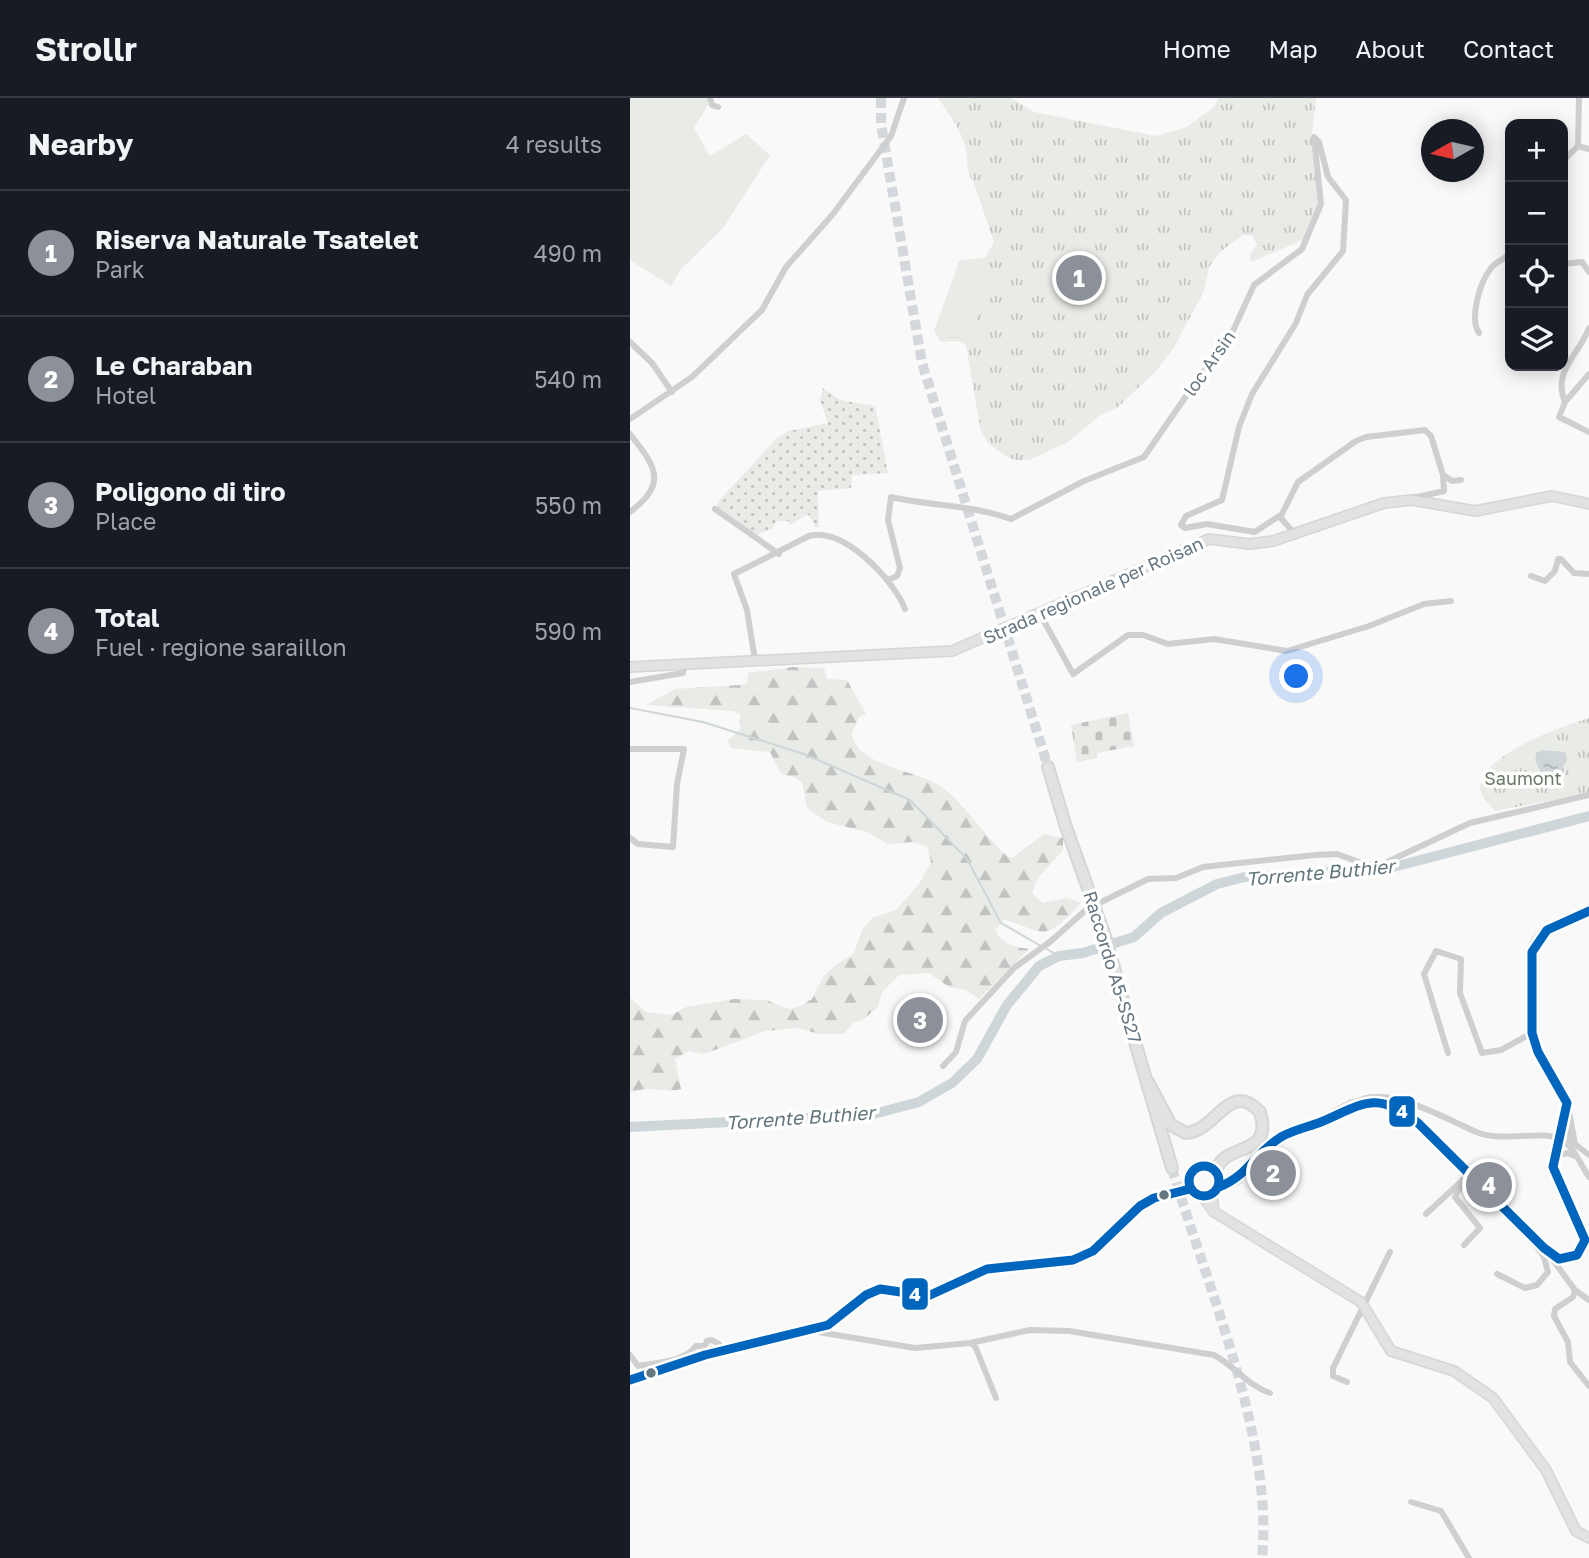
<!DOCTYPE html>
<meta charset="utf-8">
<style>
body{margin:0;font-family:"Golos Text",sans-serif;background:#242831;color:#f1f3f6}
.controls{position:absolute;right:21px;top:21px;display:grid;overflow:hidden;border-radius:14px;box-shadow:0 4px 18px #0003}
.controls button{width:63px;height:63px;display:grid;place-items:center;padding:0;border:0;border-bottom:2px solid #363941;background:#171b24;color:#f1f3f6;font:35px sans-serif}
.compass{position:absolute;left:791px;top:21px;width:63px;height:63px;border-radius:50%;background:#171b24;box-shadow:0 4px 18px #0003;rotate:262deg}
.you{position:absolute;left:667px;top:579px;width:24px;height:24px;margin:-18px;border:5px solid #fff;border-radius:50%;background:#1a73e8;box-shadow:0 0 0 10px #1a73e833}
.badge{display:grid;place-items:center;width:46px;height:46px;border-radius:50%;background:#8c9099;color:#fff;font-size:23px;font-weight:700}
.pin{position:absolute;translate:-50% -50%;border:4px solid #fff;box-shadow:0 2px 7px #0006}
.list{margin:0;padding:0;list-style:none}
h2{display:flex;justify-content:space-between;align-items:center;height:91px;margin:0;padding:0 28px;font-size:30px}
h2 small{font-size:23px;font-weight:400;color:#9ea1a6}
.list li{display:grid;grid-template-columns:46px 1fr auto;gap:21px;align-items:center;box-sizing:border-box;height:126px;padding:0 28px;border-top:2px solid #363941}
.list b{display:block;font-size:26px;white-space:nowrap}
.list p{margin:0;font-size:23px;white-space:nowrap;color:#9ea1a6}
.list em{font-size:23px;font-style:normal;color:#9ea1a6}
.icon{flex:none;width:38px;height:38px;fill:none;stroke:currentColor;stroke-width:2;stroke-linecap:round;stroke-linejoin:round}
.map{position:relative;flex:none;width:959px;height:1460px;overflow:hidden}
header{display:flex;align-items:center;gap:42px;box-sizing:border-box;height:98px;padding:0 35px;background:#171b24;border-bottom:2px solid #363941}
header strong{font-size:33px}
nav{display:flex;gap:38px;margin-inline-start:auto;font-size:24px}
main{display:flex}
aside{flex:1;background:#171b24}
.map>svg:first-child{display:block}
.grass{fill:url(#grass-dots)}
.forest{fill:url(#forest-firs)}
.cemetery{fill:url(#cemetery-stones)}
.park{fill:url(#park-tufts)}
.pitch{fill:#e8ebe6}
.water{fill:url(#water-ripples)}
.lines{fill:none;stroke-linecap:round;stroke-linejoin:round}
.stream{stroke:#ced6d9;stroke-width:2}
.river{stroke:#ced6d9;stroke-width:10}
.highway-tunnel{stroke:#d4d8dc;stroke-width:10;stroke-dasharray:10 5;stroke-linecap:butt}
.secondary-casing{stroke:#d5d6d7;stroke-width:12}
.highway-casing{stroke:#d5d6d6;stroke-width:14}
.street{stroke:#cecfd0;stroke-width:6}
.secondary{stroke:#e1e2e2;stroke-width:9}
.highway{stroke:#e1e2e2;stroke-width:10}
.highway-bridge-casing{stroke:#d5d6d6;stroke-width:14;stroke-linecap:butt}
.highway-bridge{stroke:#e1e2e2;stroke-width:10}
.bus-1-casing{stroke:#fff;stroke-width:14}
.bus-1{stroke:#0065bd;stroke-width:9}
.bus-dot{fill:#657683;stroke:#fff;stroke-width:2.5}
.labels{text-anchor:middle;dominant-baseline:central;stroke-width:7;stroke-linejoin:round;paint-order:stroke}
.street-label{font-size:18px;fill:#657683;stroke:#fff}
.park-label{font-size:18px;fill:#687a64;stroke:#fff}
.water-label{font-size:19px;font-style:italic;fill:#60757c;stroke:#fff}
.line-badge{stroke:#fff;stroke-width:2.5}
.badge-label{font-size:19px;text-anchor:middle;font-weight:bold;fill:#fff}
</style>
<header>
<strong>Strollr</strong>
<nav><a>Home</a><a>Map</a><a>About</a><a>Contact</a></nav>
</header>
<main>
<aside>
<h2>Nearby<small>4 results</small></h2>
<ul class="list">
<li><span class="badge">1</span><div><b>Riserva Naturale Tsatelet</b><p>Park</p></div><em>490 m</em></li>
<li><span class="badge">2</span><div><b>Le Charaban</b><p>Hotel</p></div><em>540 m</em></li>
<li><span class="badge">3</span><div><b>Poligono di tiro</b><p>Place</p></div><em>550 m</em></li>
<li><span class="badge">4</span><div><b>Total</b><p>Fuel · regione saraillon</p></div><em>590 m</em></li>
</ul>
</aside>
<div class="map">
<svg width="959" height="1460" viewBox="0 0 959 1460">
<defs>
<pattern id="grass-dots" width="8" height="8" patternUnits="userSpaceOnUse" patternTransform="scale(1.75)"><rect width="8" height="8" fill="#e8ebe6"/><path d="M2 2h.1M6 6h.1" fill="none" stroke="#c0c3c0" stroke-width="1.8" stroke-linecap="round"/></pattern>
<pattern id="forest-firs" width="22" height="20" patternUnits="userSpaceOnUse" patternTransform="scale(1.75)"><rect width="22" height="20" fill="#e8ebe6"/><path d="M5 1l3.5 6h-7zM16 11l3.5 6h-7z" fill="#c0c3c0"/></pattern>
<pattern id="cemetery-stones" width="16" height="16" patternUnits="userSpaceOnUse" patternTransform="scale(1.75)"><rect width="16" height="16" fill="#e8ebe6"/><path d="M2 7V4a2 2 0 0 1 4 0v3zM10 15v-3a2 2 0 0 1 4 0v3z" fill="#c0c3c0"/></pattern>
<pattern id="park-tufts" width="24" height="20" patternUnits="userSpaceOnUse" patternTransform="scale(1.75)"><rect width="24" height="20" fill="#e8ebe6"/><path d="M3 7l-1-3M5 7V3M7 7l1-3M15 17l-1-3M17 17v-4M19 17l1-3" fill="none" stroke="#c0c3c0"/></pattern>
<pattern id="water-ripples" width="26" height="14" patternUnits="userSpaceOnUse" patternTransform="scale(1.75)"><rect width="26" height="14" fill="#ced6d9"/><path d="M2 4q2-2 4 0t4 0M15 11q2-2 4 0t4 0" fill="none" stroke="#abb2b5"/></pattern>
</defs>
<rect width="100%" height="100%" fill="#f9f9f9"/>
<path class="grass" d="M193 290 210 302 245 308 258 375 222 377 221 390 188 393 189 429 186 430 178 416 160 427 158 423H147L142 431 126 437 89 412 87 405 147 340 159 333 198 325 190 302Z"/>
<path class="forest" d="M163 569 194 570 197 581 217 582 236 616 229 619 222 634C222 665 283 673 305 685 328 696 355 739 377 758L382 760 414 736 433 740V752L408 780 402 795 413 805 437 800 451 805C415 842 420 838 374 821L365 832C372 846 385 849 399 851L349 901 336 892 319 889 299 875 269 877 252 894 248 909 231 923 224 924 214 936H190L167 930 135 933 74 956 59 953 45 961 51 991C31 996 22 985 0 995V900L16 914 42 917 56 909 104 901 136 902 159 911 168 909 182 901 193 879 203 869 224 855 232 832 242 820 266 812 289 786 301 764 297 748 282 744 258 746 237 734 197 724 177 710 172 685 166 680 151 676 140 654 101 650 97 643 110 632V616L103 613 16 607 45 591 109 587 117 585 118 575Z"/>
<path class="cemetery" d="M498 615 504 648 467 655 468 660 447 664 441 627Z"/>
<path class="park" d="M308 0H381L404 14 526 38 557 29 584 9 588 0H686L682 35 689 106 675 141 621 164 620 157 627 146 622 137H613L590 154 579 169 574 193 543 251 525 274 488 309 469 318 438 344 399 362H386L377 359 359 346 351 334 336 247 329 243 311 244 304 233 330 162 355 160 364 144 344 85C335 74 339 62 335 48 330 30 319 16 308 0Z
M959 620V695L865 713C858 705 848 697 851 686 856 655 933 628 959 620Z"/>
<path class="pitch" d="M0 0H78V7L64 30 80 58 116 36 140 57 93 130 51 171 41 188 0 162Z
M338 162 350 165 357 176 366 180 346 208 347 229 342 250 331 239H309L307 231 327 169 331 163Z"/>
<path class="water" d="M912 652 935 654 937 662 930 674 920 679 911 675 905 662 907 655Z"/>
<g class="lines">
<path class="stream" d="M0 610 73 624 174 656 280 702 337 761 371 825 411 848
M415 850 429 858"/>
<path class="river" d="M0 1029 240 1017 289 1004 322 985 347 961 377 907 409 868 429 858 453 855 504 839 531 815 587 786 615 779 756 771 959 718"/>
<path class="highway-tunnel" d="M251 0V26L292 265 418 669
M542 1070C576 1186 644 1341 632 1460"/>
<defs>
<path id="secondary" d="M0 569 322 553 579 441 619 446 643 443 754 405 782 402 845 413 922 398 959 406
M589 1089 588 1077 580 1068H568L560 1075C555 1091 565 1101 581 1097L589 1089 608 1081 627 1058 651 1039 693 1023 722 1007 754 1005 772 1012 788 1025 914 1150 929 1161 947 1157 955 1142 923 1069 937 1005 908 954 902 935V854C908 829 939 822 959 813
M573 1099 584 1114 582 1097
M584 1114 731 1204 761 1253 824 1273 863 1300 916 1372 946 1433 959 1440
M0 1282 75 1257 198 1227 236 1197 250 1191 298 1198 357 1171 443 1162 463 1153 510 1108 524 1100 560 1091"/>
<path id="highway" d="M418 669 435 726
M500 927 542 1070
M517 982 541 1027 556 1035C587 1033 599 981 630 1014 644 1061 594 1043 586 1073"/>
</defs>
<use href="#secondary" class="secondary-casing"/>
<use href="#highway" class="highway-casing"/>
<path class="street" d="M80 0 82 7 88 9
M948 48 959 51
M933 63 948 48 949 0
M933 166 952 164 959 174
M849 235C839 220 850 184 861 170 866 164 874 160 880 157
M0 244 22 265 42 294
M959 276 935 304 929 319 959 334
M935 304C922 273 949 257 959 230
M0 321 62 279 132 212 156 169 203 116 261 38 274 0
M0 336C26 369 38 385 0 414
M783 400 814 393 813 377
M85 411 149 456
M651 418 668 384 726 343 736 339 795 332 801 338 813 377 822 383 831 382
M901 478 915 483 925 473 928 461H931L944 475 959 476
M258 482 267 478 270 470 258 422 261 399C301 408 342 407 381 421L454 383 514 359 572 275 597 246 624 187 672 151 691 106 684 39 689 44 698 79 716 102 713 153 677 197 666 225 622 296 609 329 592 402 556 418 551 427 555 430 577 426 625 434 649 418 664 435
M407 516 415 525 443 576 498 537H513L538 546 584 541 657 553 739 528 794 506 821 503
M125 562 117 512 104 476 179 438C213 428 264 482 275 511
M0 584 53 575 55 566
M0 651H54L47 686 43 749 8 746 0 740
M818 955 794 876 806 853 831 861 830 895 852 955 871 952 902 935
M313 968 326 954 335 923 384 870 421 843 457 811 518 781 546 780 573 769 685 757 707 756 737 767 755 765 840 725 959 697
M722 1007C752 981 818 1023 849 1035 873 1044 912 1032 930 1041 943 1047 951 1067 959 1079
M938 1008 945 1046 959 1057
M935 1024 942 1049
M924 1059 937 1055 945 1058
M834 1081 825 1099 850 1130 834 1147
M796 1116 834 1081
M917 1154 945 1192 959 1202
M867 1176 895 1190 907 1187 918 1174 914 1159 898 1137
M945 1192 943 1199 925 1211 924 1218 938 1244 940 1264 959 1288
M182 1233 285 1250 340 1245 400 1232 439 1233 584 1257C606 1269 617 1287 640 1295
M340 1245 345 1248 366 1300
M74 1250 77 1243 82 1242 89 1246 91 1253
M0 1257 8 1268C26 1265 55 1264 66 1248H74
M717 1284 703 1278V1270L760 1154
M781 1404 811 1413 839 1460"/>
<use href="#secondary" class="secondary"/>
<use href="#highway" class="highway"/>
<defs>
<path id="highway-bridge" d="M435 726 476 841 500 927"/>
</defs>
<use href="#highway-bridge" class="highway-bridge-casing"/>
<use href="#highway-bridge" class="highway-bridge"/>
<defs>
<path id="bus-1" d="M559 1083a15 15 0 1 1 30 0a15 15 0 1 1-30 0Z
M589 1089C619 1077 625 1055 651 1039 663 1032 678 1029 691 1024 733 1006 746 991 788 1025L914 1150 929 1161 947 1157 955 1142 923 1069 937 1005 908 954 902 935V854L917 832 959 813
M0 1282 75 1257 198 1227 236 1197 250 1191 298 1198 357 1171 443 1162 463 1153 510 1108 524 1100 560 1091"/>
</defs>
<use href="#bus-1" class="bus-1-casing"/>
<use href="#bus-1" class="bus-1"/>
</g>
<g class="bus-dot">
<circle cx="534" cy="1097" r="6"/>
<circle cx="21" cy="1275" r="6"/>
</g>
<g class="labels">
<g class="street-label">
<text transform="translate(579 265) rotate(-55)">loc Arsin</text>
<text transform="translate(463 492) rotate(-24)">Strada regionale per Roisan</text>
<text transform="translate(483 869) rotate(73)">Raccordo A5-SS27</text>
</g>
<g class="park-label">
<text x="893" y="680">Saumont</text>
</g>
<g class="water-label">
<text transform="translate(690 774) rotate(-5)">Torrente Buthier</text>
<text transform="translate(170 1019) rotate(-4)">Torrente Buthier</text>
</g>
</g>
<g class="line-badge">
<rect x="758" y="997" width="28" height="33" rx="7" fill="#0065bd"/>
<rect x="271" y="1179" width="28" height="34" rx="7" fill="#0065bd"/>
</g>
<g class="badge-label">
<text x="772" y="1020">4</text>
<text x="285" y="1203">4</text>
</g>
</svg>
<div class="controls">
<button>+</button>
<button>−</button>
<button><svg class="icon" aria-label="locate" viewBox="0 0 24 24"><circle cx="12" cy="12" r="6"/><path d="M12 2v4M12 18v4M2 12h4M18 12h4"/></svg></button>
<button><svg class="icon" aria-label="layers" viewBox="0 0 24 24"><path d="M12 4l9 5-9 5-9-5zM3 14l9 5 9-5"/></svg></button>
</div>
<svg class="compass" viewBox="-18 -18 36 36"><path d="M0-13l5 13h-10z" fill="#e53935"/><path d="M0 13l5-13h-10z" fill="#9ea1a6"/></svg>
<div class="you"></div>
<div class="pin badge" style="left:449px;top:180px">1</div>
<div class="pin badge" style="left:643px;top:1075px">2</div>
<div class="pin badge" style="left:290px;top:922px">3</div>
<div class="pin badge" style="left:859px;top:1087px">4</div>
</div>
</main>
